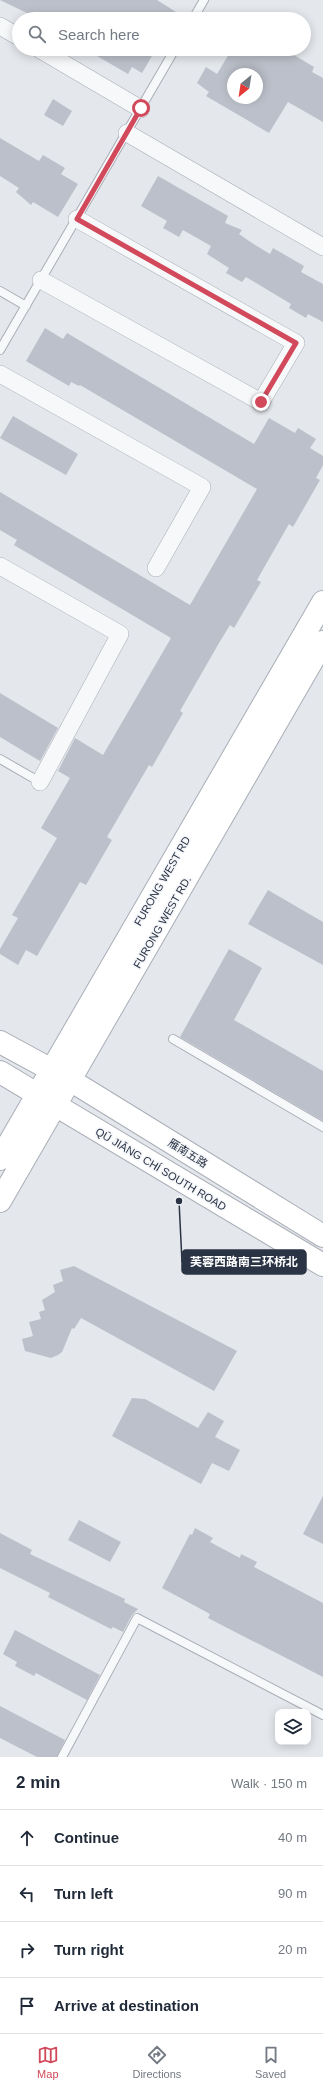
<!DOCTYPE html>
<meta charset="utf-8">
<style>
body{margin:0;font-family:Arial,"Noto Sans SC",sans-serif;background:#f6f6f7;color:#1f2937}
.controls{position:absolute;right:12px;bottom:12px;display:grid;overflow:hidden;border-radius:8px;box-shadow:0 2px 10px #0003}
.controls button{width:36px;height:36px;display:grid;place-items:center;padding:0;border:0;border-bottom:1px solid #e0e1e3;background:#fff;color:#1f2937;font:20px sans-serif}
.compass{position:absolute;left:227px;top:68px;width:36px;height:36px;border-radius:50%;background:#fff;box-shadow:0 2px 10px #0003;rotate:210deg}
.stop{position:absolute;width:12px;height:12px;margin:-9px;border:3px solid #d1495b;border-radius:50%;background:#fff}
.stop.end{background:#d1495b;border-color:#fff;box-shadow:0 1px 4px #0008}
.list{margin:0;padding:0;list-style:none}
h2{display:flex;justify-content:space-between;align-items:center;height:52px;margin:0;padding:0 16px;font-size:17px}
h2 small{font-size:13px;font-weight:400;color:#747a83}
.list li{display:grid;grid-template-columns:26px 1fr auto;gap:12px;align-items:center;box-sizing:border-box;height:56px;padding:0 16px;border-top:1px solid #e0e1e3}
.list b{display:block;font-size:15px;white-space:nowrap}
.list em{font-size:13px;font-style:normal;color:#747a83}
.icon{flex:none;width:22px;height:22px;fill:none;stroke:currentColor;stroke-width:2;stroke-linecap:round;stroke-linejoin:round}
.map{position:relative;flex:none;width:323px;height:1757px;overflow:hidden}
.search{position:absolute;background:#fff;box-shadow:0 2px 10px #0003;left:12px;right:12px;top:12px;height:44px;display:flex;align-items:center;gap:10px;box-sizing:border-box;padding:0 14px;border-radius:22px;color:#747a83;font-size:15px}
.sheet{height:276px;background:#fff}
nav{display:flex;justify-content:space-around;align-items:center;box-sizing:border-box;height:56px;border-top:1px solid #e0e1e3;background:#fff;font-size:11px;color:#747a83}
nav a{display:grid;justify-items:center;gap:2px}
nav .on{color:#d1495b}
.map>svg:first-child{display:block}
.building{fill:#bbc0ca;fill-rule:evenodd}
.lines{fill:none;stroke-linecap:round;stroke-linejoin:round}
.lane-casing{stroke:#a9aeb7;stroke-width:10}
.street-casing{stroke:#a9aeb7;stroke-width:18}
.secondary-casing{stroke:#a9aeb7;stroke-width:24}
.lane{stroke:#f7f8fa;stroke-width:8}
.street{stroke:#f7f8fa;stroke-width:17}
.secondary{stroke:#fff;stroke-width:22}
.route{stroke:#d1495b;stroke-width:5}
.labels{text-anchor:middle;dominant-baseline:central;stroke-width:3;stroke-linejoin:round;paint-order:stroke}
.street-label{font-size:11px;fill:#2b3445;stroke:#f4f6f9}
.leader{fill:none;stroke:#2b3445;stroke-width:1.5}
.callout-dot{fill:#2b3445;stroke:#f4f6f9;stroke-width:1.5}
.callout{fill:#2b3445;stroke:#2b3445;stroke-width:1.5}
.callout-label{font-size:12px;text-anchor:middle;font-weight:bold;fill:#fff}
</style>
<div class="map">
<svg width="323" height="1757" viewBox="0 0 323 1757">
<rect width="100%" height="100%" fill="#e4e7ec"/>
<path class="building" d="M0 0H157L187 19H26L29 14Z
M85 49H156L142 73 132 67 128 74Z
M232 49H284L314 67 312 72 323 78V122L288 102 269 133 206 96 209 92 197 83 206 67 217 74ZM233 74H257V98H233Z
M53 99 72 111 63 126 44 115Z
M0 138 39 161 43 155 65 168 61 174 78 184 58 217 33 202 31 205 16 192 19 188 0 176Z
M158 176 228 216 225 223 242 230 239 234 252 243 270 254 273 248 304 266 301 272 323 284V322L308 314 306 318 289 308 291 304 246 277 242 282 226 273 229 268 207 254 211 246 183 230 179 237 163 228 167 221 141 206Z
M45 328 63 339 67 333 254 444 269 418 295 433 298 428 316 439 310 448 323 456V465L316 478 320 480 293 527 289 524 257 580 261 582 234 628 230 625 219 643 180 711 183 713 152 767 149 765 107 837 112 840 86 885 80 882 37 956 26 950 18 965 0 954V949L18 918 12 915 57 838 41 828 70 778 58 771 75 738 103 755 171 638 14 545 17 540 0 530V492L190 605 257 489 80 385 79 386 71 382 69 386 26 361Z
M13 416 78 454 66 475 0 438Z
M0 693 58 728 40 761 0 737Z
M268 890 323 922V965L248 924Z
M229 949 262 968 234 1020 323 1071V1121L180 1037Z
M74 1266 237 1351 214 1391 81 1318 74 1329 72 1328 62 1352 58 1355 51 1358 25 1351 22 1339 33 1336 29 1322 41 1319 39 1312 45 1310 42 1300 55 1292 53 1285 63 1281 60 1270Z
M132 1398 145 1399 198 1428 208 1412 224 1421 215 1437 240 1450 229 1471 212 1463 201 1484 112 1436Z
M323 1496V1544L303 1534Z
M79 1520 121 1542 110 1562 68 1540Z
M195 1528 213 1538 210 1542 240 1558 241 1554 257 1562 254 1567 323 1603V1677L208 1618 210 1614 162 1588 190 1534 192 1535Z
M0 1533 32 1550 30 1554 125 1599 124 1602 138 1609 132 1615 123 1632 113 1627 111 1629 48 1597 50 1593 0 1568Z
M15 1630 100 1675 87 1700 36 1673 34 1676 15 1666 17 1662 3 1654Z
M0 1706 65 1740 57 1757H37L0 1738Z"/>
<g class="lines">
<defs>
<path id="lane" d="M193 19 204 0
M0 291 26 306
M0 350 175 49
M0 759 40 782
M173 1039 323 1127
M62 1757 137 1618 323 1715"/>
<path id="street" d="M0 26 19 37
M39 49 141 109
M127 133 323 247
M41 280 261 402 296 343 77 219
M0 374 202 487 156 568
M0 566 120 634 40 782"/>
<path id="secondary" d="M0 1042 70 1080 323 1236
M0 1072 323 1265
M0 1159 323 602
M0 1201 323 642"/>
</defs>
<use href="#lane" class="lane-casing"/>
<use href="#street" class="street-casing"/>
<use href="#secondary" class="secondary-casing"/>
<use href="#lane" class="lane"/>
<use href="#street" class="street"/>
<use href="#secondary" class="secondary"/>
</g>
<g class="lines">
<path class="route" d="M141 108 77 219 296 343 261 402"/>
</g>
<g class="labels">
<g class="street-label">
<text transform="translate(162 881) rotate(-60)">FURONG WEST RD</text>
<text transform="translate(162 922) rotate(-60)">FURONG WEST RD.</text>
<text transform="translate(188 1153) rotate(32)">雁南五路</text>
<text transform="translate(161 1169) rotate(31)">QŪ JIĀNG CHÍ SOUTH ROAD</text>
</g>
</g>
<path class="leader" d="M179 1201L182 1262"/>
<circle class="callout-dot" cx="179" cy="1201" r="4"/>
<rect class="callout" x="182" y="1250" width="124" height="24" rx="4"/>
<g class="callout-label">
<text x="244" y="1266">芙蓉西路南三环桥北</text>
</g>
</svg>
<div class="controls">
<button><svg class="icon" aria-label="layers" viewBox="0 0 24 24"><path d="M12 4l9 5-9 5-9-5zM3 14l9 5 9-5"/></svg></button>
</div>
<svg class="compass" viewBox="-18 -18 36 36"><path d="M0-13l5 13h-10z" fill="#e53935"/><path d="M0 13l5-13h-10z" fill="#747a83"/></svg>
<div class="stop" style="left:141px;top:108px"></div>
<div class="stop end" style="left:261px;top:402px"></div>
<div class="search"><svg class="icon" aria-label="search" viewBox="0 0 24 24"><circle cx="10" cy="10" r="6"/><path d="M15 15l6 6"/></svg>Search here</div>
</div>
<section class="sheet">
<h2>2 min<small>Walk · 150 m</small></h2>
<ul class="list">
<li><svg class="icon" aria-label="ahead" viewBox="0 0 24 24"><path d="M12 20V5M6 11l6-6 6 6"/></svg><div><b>Continue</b></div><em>40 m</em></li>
<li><svg class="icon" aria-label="left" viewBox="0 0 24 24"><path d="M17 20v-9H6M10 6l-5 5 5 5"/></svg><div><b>Turn left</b></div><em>90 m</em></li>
<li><svg class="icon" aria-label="right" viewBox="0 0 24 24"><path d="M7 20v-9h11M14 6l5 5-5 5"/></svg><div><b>Turn right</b></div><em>20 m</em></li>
<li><svg class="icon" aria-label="arrive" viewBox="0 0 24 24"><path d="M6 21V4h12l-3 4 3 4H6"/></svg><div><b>Arrive at destination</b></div></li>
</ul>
</section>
<nav>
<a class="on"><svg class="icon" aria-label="map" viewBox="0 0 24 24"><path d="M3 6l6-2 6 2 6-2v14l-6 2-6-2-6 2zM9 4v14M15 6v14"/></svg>Map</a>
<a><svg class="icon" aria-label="directions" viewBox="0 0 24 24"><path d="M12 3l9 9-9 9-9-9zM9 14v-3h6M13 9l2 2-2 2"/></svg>Directions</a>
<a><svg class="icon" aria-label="saved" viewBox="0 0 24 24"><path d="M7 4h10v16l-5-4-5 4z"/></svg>Saved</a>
</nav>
